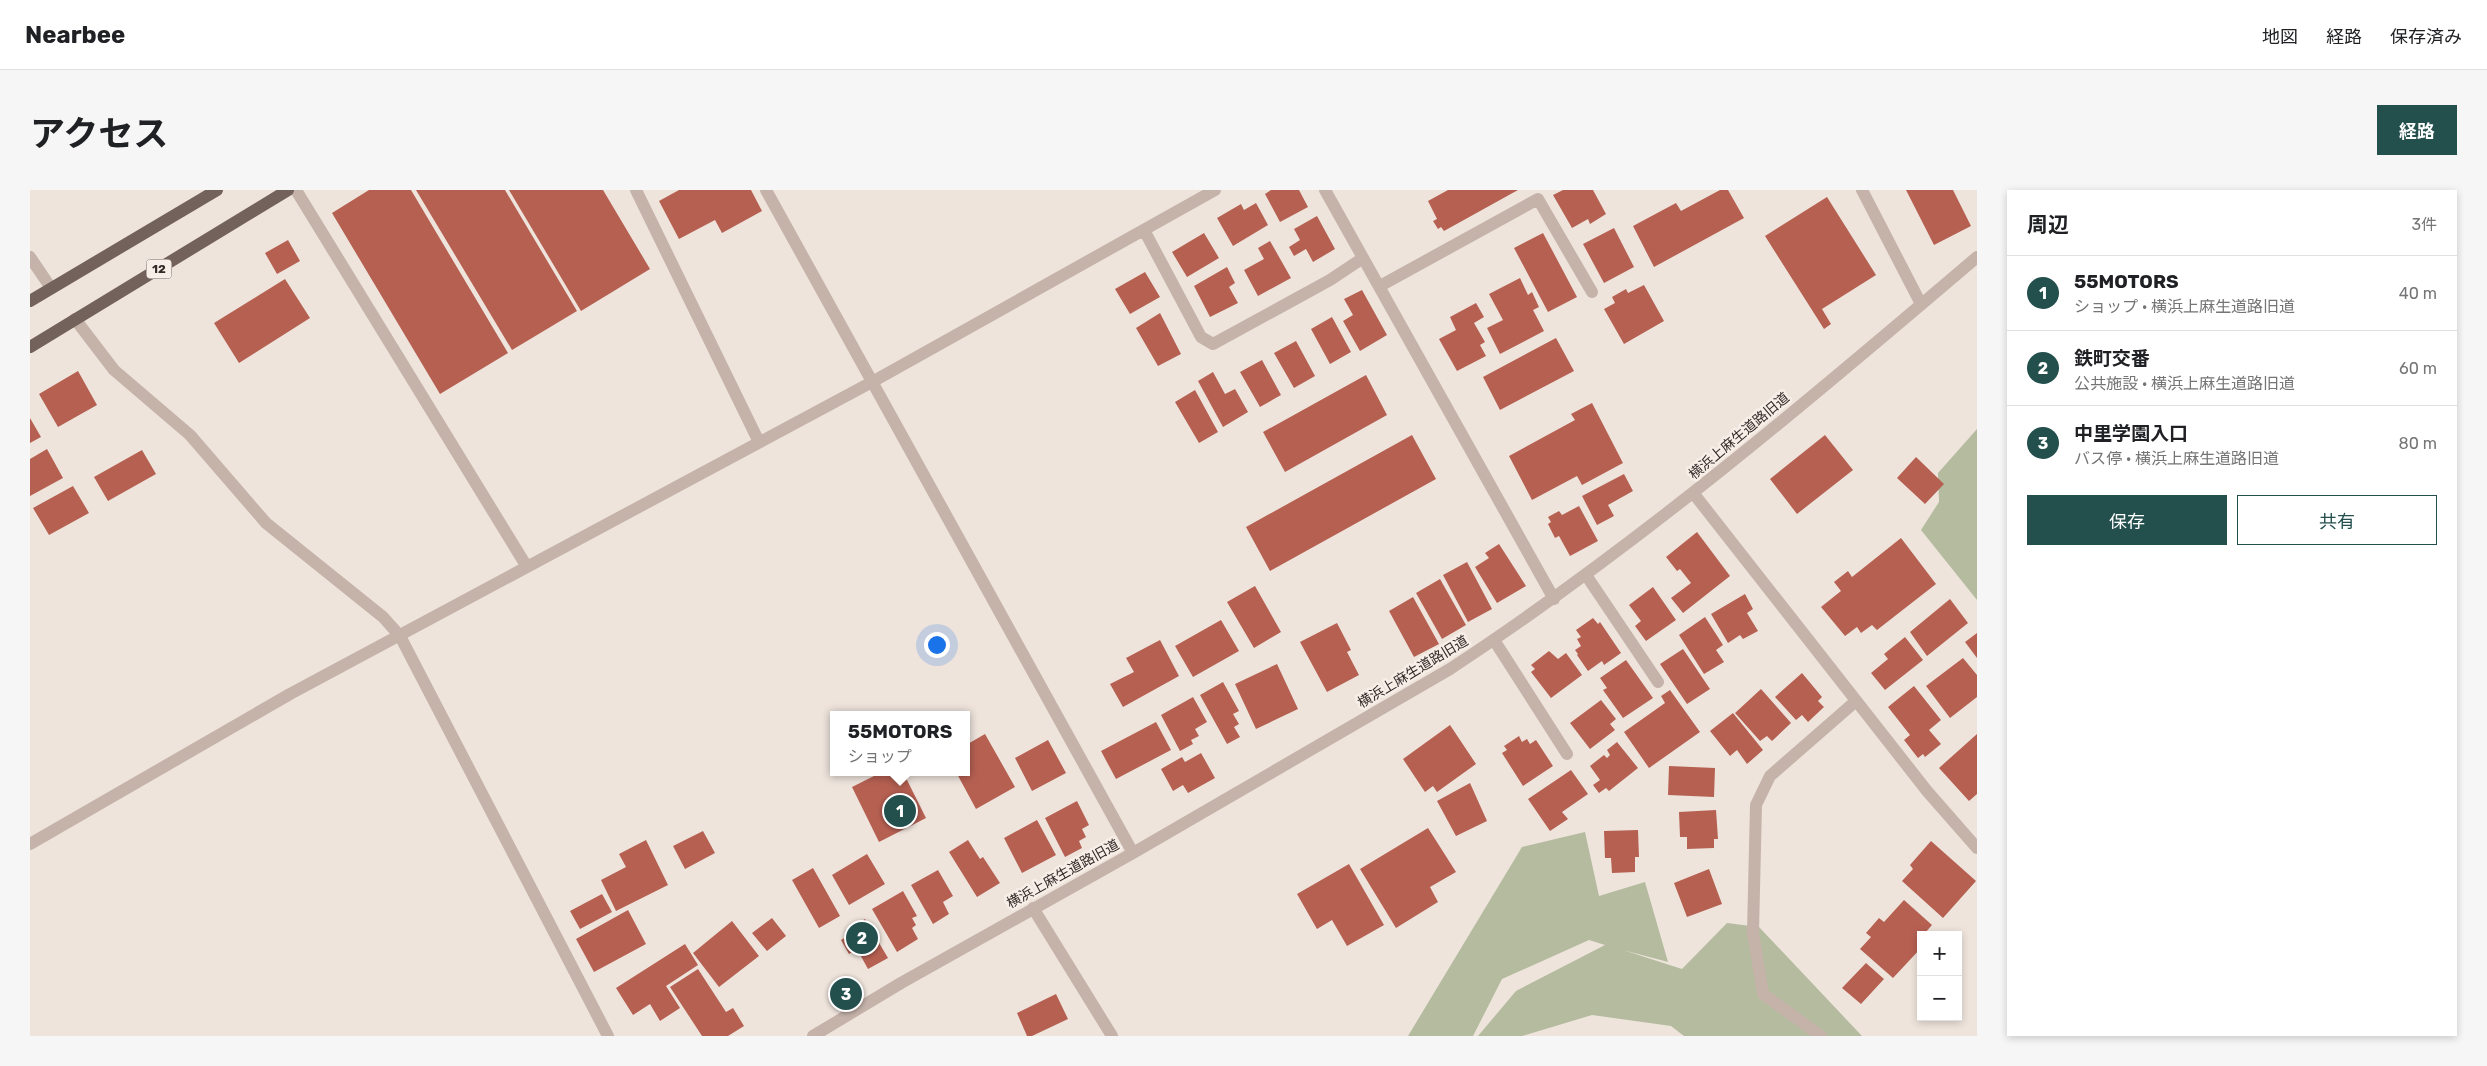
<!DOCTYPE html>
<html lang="ja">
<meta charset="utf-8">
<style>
body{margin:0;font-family:Rubik,"Noto Sans JP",sans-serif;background:#f6f6f6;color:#202124}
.controls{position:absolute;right:15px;bottom:15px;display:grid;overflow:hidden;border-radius:0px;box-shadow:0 2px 8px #0003}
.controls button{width:45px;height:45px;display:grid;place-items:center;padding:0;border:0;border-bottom:1px solid #e0e0e0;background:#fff;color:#202124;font:25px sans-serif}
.you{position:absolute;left:906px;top:454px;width:18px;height:18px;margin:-12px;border:4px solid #fff;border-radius:50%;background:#1a73e8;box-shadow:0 0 0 8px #1a73e833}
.badge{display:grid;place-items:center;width:32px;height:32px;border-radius:50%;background:#234f4d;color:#fff;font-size:16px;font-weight:700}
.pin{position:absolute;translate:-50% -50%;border:2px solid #fff;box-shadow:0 1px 5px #0006}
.popup{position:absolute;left:800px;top:521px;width:140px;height:65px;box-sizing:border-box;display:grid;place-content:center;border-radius:0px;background:#fff;filter:drop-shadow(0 1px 4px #0005);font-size:16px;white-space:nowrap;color:#757577}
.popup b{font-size:19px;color:#202124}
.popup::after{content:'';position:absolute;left:50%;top:100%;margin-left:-10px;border:10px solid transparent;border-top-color:#fff}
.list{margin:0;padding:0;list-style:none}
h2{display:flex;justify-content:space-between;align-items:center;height:65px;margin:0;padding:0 20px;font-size:21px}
h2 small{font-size:16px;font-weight:400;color:#757577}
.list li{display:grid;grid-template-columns:32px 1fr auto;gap:15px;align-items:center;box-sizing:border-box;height:75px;padding:0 20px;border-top:1px solid #e0e0e0}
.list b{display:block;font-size:19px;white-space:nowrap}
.list p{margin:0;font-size:16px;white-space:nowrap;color:#757577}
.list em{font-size:16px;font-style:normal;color:#757577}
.actions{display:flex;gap:10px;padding:15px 20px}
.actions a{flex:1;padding:11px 0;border:1px solid #234f4d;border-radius:0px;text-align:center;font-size:18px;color:#234f4d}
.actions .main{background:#234f4d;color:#fff}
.map{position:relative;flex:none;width:1947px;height:846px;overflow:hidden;border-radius:0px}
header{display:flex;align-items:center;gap:30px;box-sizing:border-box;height:70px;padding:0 25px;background:#fff;border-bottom:1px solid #e0e0e0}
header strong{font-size:24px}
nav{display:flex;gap:28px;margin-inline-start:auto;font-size:18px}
.intro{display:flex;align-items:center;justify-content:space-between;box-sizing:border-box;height:120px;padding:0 30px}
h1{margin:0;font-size:35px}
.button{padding:12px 22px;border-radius:0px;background:#234f4d;color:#fff;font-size:18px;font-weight:700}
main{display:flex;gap:30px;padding:0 30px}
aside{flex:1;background:#fff;border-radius:0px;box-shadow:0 2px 8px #0003}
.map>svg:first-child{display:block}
.green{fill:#b4bb9e}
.building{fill:#b66052}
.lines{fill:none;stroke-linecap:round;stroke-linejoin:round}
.minor{stroke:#c5b3aa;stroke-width:12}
.major{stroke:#73615b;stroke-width:12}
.labels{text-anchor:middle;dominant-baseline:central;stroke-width:5;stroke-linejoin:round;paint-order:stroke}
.shield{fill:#f7eee8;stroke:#6e6562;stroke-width:1}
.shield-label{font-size:12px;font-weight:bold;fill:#332a28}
.street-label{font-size:14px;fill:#332a28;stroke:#f7eee8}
</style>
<header>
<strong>Nearbee</strong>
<nav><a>地図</a><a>経路</a><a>保存済み</a></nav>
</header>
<div class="intro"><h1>アクセス</h1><a class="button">経路</a></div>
<main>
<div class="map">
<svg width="1947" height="846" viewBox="0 0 1947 846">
<rect width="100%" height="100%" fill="#eee4dc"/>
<path class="green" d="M1947 239V410L1891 340 1909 312 1908 283Z
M1555 642 1569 706 1615 692 1638 772 1593 760 1652 779 1697 733 1729 737 1832 846H1654L1641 836 1562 825 1492 846H1448L1486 801 1575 755 1559 750 1472 789 1443 846H1378L1492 657Z"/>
<path class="building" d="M339 0H381L478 163 410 204 302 23Z
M386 0H475L547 121 482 160Z
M479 0H573L620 79 551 121Z
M649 0H721L732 21 692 43 685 30 649 49 629 11Z
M1241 0H1269L1278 17 1250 32 1235 4Z
M1418 0H1488L1414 41 1411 37 1408 39 1403 31 1407 29 1398 11Z
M1533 0H1563L1576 24 1560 34 1558 29 1542 38 1523 5Z
M1690 0H1698L1714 28 1624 77 1603 36 1646 13 1651 21Z
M1876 0H1923L1941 36 1904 55Z
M1797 7 1846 85 1792 119 1801 134 1794 139 1735 46Z
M1226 13 1238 35 1203 56 1187 28 1211 14 1214 20Z
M1287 26 1305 59 1283 72 1276 59 1264 66 1259 57 1270 50 1264 39Z
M1584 38 1604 77 1574 93 1553 54Z
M1174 43 1189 68 1157 87 1142 62Z
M1513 43 1547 107 1518 122 1484 58Z
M258 50 270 71 247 84 235 63Z
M1240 51 1261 88 1228 106 1214 80 1234 69 1228 58Z
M1197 77 1205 93 1199 97 1208 113 1180 127 1164 96Z
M1115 82 1130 107 1100 124 1085 99Z
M1490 88 1498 105 1502 102 1509 117 1503 120 1514 141 1470 164 1457 138 1473 130 1459 104Z
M255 89 280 128 209 173 184 133Z
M1614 95 1634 131 1594 154 1574 119 1585 113 1582 107 1596 99 1598 103Z
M1332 100 1357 145 1330 161 1313 131 1323 125 1314 109Z
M1446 113 1454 127 1444 133 1455 152 1450 155 1456 166 1427 181 1409 149 1426 140 1420 127Z
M1130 123 1151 164 1128 176 1106 138Z
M1302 127 1321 162 1300 174 1281 139Z
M1526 148 1544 181 1470 220 1453 187Z
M1266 151 1285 186 1264 198 1244 163Z
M1232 170 1251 205 1230 217 1210 182Z
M48 181 67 215 28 237 9 204Z
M1183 182 1195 204 1205 199 1218 222 1193 237 1168 191Z
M1336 185 1357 225 1255 282 1233 242Z
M1165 200 1188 242 1169 253 1145 212Z
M1562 213 1593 273 1552 295 1547 286 1502 310 1479 266 1545 230 1541 224Z
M0 228 11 247 0 253Z
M1382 245 1406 289 1240 381 1216 337Z
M1795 245 1823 280 1767 324 1740 289Z
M17 259 33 288 0 306V269Z
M112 260 126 284 78 311 64 287Z
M1886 267 1914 294 1895 314 1867 288Z
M1594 284 1603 301 1578 315 1584 326 1567 335 1552 306Z
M43 296 59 323 19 345 3 318Z
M1549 316 1568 351 1540 366 1529 346 1525 348 1518 334 1521 332 1518 327 1529 321 1532 325Z
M1667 342 1700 386 1653 423 1641 408 1661 393 1650 379 1647 381 1636 367Z
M1871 348 1906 394 1847 440 1842 435 1831 443 1827 437 1815 446 1791 417 1811 401 1804 392 1818 381 1822 387Z
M1469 354 1496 396 1467 413 1445 377 1459 368 1455 363Z
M1437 372 1462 419 1438 432 1413 385Z
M1410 389 1436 435 1412 449 1386 403Z
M1225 396 1251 442 1224 458 1197 412Z
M1623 397 1646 430 1616 451 1605 436 1611 431 1599 415Z
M1715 404 1723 419 1717 423 1728 441 1713 449 1710 445 1698 453 1681 424Z
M1383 407 1409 454 1384 467 1359 421Z
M1920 409 1938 433 1897 466 1880 442Z
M1675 427 1693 455 1686 460 1694 472 1674 484 1649 445Z
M1563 428 1568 434 1570 432 1591 463 1574 475 1572 471 1558 481 1547 465 1548 464 1545 460 1551 456 1547 449 1551 447 1546 440Z
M1191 430 1209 461 1163 487 1145 456Z
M1307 433 1321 460 1317 462 1329 485 1297 502 1270 452Z
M1947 443V468L1935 452Z
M1875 447 1893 470 1855 500 1841 483 1858 469 1854 464Z
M1130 450 1149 486 1093 517 1080 494 1104 482 1096 468Z
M1653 459 1680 499 1657 514 1630 474Z
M1519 461 1528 469 1536 463 1552 485 1521 508 1501 482 1505 479 1501 475Z
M1933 468 1947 485V507L1920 528 1896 496Z
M1596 470 1623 508 1593 528 1573 500 1577 498 1570 488Z
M1247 474 1268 519 1226 539 1205 494Z
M1772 483 1792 507 1788 511 1794 517 1778 532 1772 525 1766 530 1745 507Z
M1193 492 1209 521 1203 524 1209 534 1204 537 1210 547 1197 554 1170 505Z
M1884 496 1911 530 1899 540 1911 554 1895 567 1893 564 1888 568 1874 550 1880 545 1858 517Z
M1731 499 1761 533 1742 551 1737 546 1730 551 1705 523Z
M1640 500 1670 542 1619 578 1594 542 1635 513 1631 506Z
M1163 507 1177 532 1165 539 1169 546 1161 550 1163 554 1150 561 1131 525Z
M1571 510 1586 529 1580 534 1585 540 1560 559 1540 533Z
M1703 523 1733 560 1717 574 1707 560 1700 566 1680 541Z
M1126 532 1141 560 1086 589 1071 561Z
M1420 535 1446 574 1407 602 1403 596 1395 602 1373 569Z
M955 544 985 597 946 619 926 582H936V555Z
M1947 544V604L1939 611 1909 578Z
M1489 546 1492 552 1497 549 1500 554 1506 550 1523 576 1493 596 1472 563 1477 560 1474 556Z
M1018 550 1036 583 1002 601 985 568Z
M1587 552 1608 578 1579 601 1576 598 1569 603 1563 595 1570 590 1560 576 1574 565 1577 568 1580 565 1577 560Z
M1171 563 1185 588 1158 603 1153 595 1143 601 1131 579 1152 567 1155 572Z
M1639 576 1685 578 1684 607 1638 605Z
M1541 580 1558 604 1532 622 1538 629 1520 641 1498 609Z
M852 582H873L896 628 849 652 822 597Z
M1440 593 1457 631 1426 646 1407 611Z
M1047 611 1059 635 1052 639 1056 647 1049 651 1052 658 1035 667 1015 628Z
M1686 620 1688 649H1684V658L1657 659V647H1650L1649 622Z
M1007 630 1026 665 992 683 974 648Z
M1398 638 1426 682 1400 697 1408 712 1366 738 1330 679Z
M1608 640 1609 667H1605V682L1582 683 1581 668H1575L1574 641Z
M673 641 685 663 655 679 643 656Z
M616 650 638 695 586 721 571 690 596 677 589 664Z
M938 650 950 669 953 667 970 693 947 707 919 662Z
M1901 651 1946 691 1913 728 1872 691 1883 679 1880 675Z
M837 664 855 694 819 715 802 685Z
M1319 674 1354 735 1317 756 1302 730 1287 739 1267 704Z
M783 678 810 726 789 738 762 690Z
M1679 679 1692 714 1657 727 1644 693Z
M908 680 923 706 913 712 919 724 903 734 881 695Z
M873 701 887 726 882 728 886 735 882 738 888 749 867 762 842 719Z
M572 704 582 722 550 739 540 721Z
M1874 710 1902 735 1895 743 1897 745H1891V758L1863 788 1830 759 1841 747 1836 743 1849 728 1854 732Z
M598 720 616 754 564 782 546 749Z
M742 728 756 746 737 761 722 743Z
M835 729 858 768 838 779 827 759 819 764 811 750 818 746 815 741Z
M702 731 729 766 689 797 663 763Z
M655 754 668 775 636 796 650 818 630 831 620 814 603 825 586 798Z
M1836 773 1854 789 1831 814 1812 798Z
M668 779 696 822 703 818 714 836 698 846H672L640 797Z
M1026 804 1038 829 1002 846H997L987 823Z"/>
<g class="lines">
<path class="minor" d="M266 0 497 377
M606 0 729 252
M736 0 1103 663
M1295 0 1524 409
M1832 0 1891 114
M1114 40 1171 147 1183 154 1300 90 1333 68
M0 67 21 98
M1350 96 1508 9 1562 102
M45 129 84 180 160 245 236 333 353 427 370 446 578 846
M1664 304 1897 601 1947 658
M1556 385 1628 492
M1464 450 1537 564
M0 654 260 504 842 192 1185 0
M1003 718 1082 846
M783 846 871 793 1103 663 1420 479C1607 356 1777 212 1947 67
M1791 846 1733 804 1723 742 1726 615 1740 586 1826 511"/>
<path class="major" d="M0 111 187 0
M0 157 258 0"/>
</g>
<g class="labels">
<rect class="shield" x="116.5" y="69.5" width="25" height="19" rx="4"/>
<g class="shield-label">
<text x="129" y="79">12</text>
</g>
<g class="street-label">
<text transform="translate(1709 246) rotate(-40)">横浜上麻生道路旧道</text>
<text transform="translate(1383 482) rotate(-31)">横浜上麻生道路旧道</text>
<text transform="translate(1033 684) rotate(-29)">横浜上麻生道路旧道</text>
</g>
</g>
</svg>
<div class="controls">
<button>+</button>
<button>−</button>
</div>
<div class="you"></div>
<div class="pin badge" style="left:870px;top:621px">1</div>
<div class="popup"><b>55MOTORS</b>ショップ</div>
<div class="pin badge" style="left:832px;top:748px">2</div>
<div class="pin badge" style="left:816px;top:804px">3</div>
</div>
<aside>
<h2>周辺<small>3件</small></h2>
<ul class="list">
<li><span class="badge">1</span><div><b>55MOTORS</b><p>ショップ · 横浜上麻生道路旧道</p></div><em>40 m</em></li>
<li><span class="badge">2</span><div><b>鉄町交番</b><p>公共施設 · 横浜上麻生道路旧道</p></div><em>60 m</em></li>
<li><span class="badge">3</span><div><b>中里学園入口</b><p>バス停 · 横浜上麻生道路旧道</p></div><em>80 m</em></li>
</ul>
<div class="actions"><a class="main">保存</a><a>共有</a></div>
</aside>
</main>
